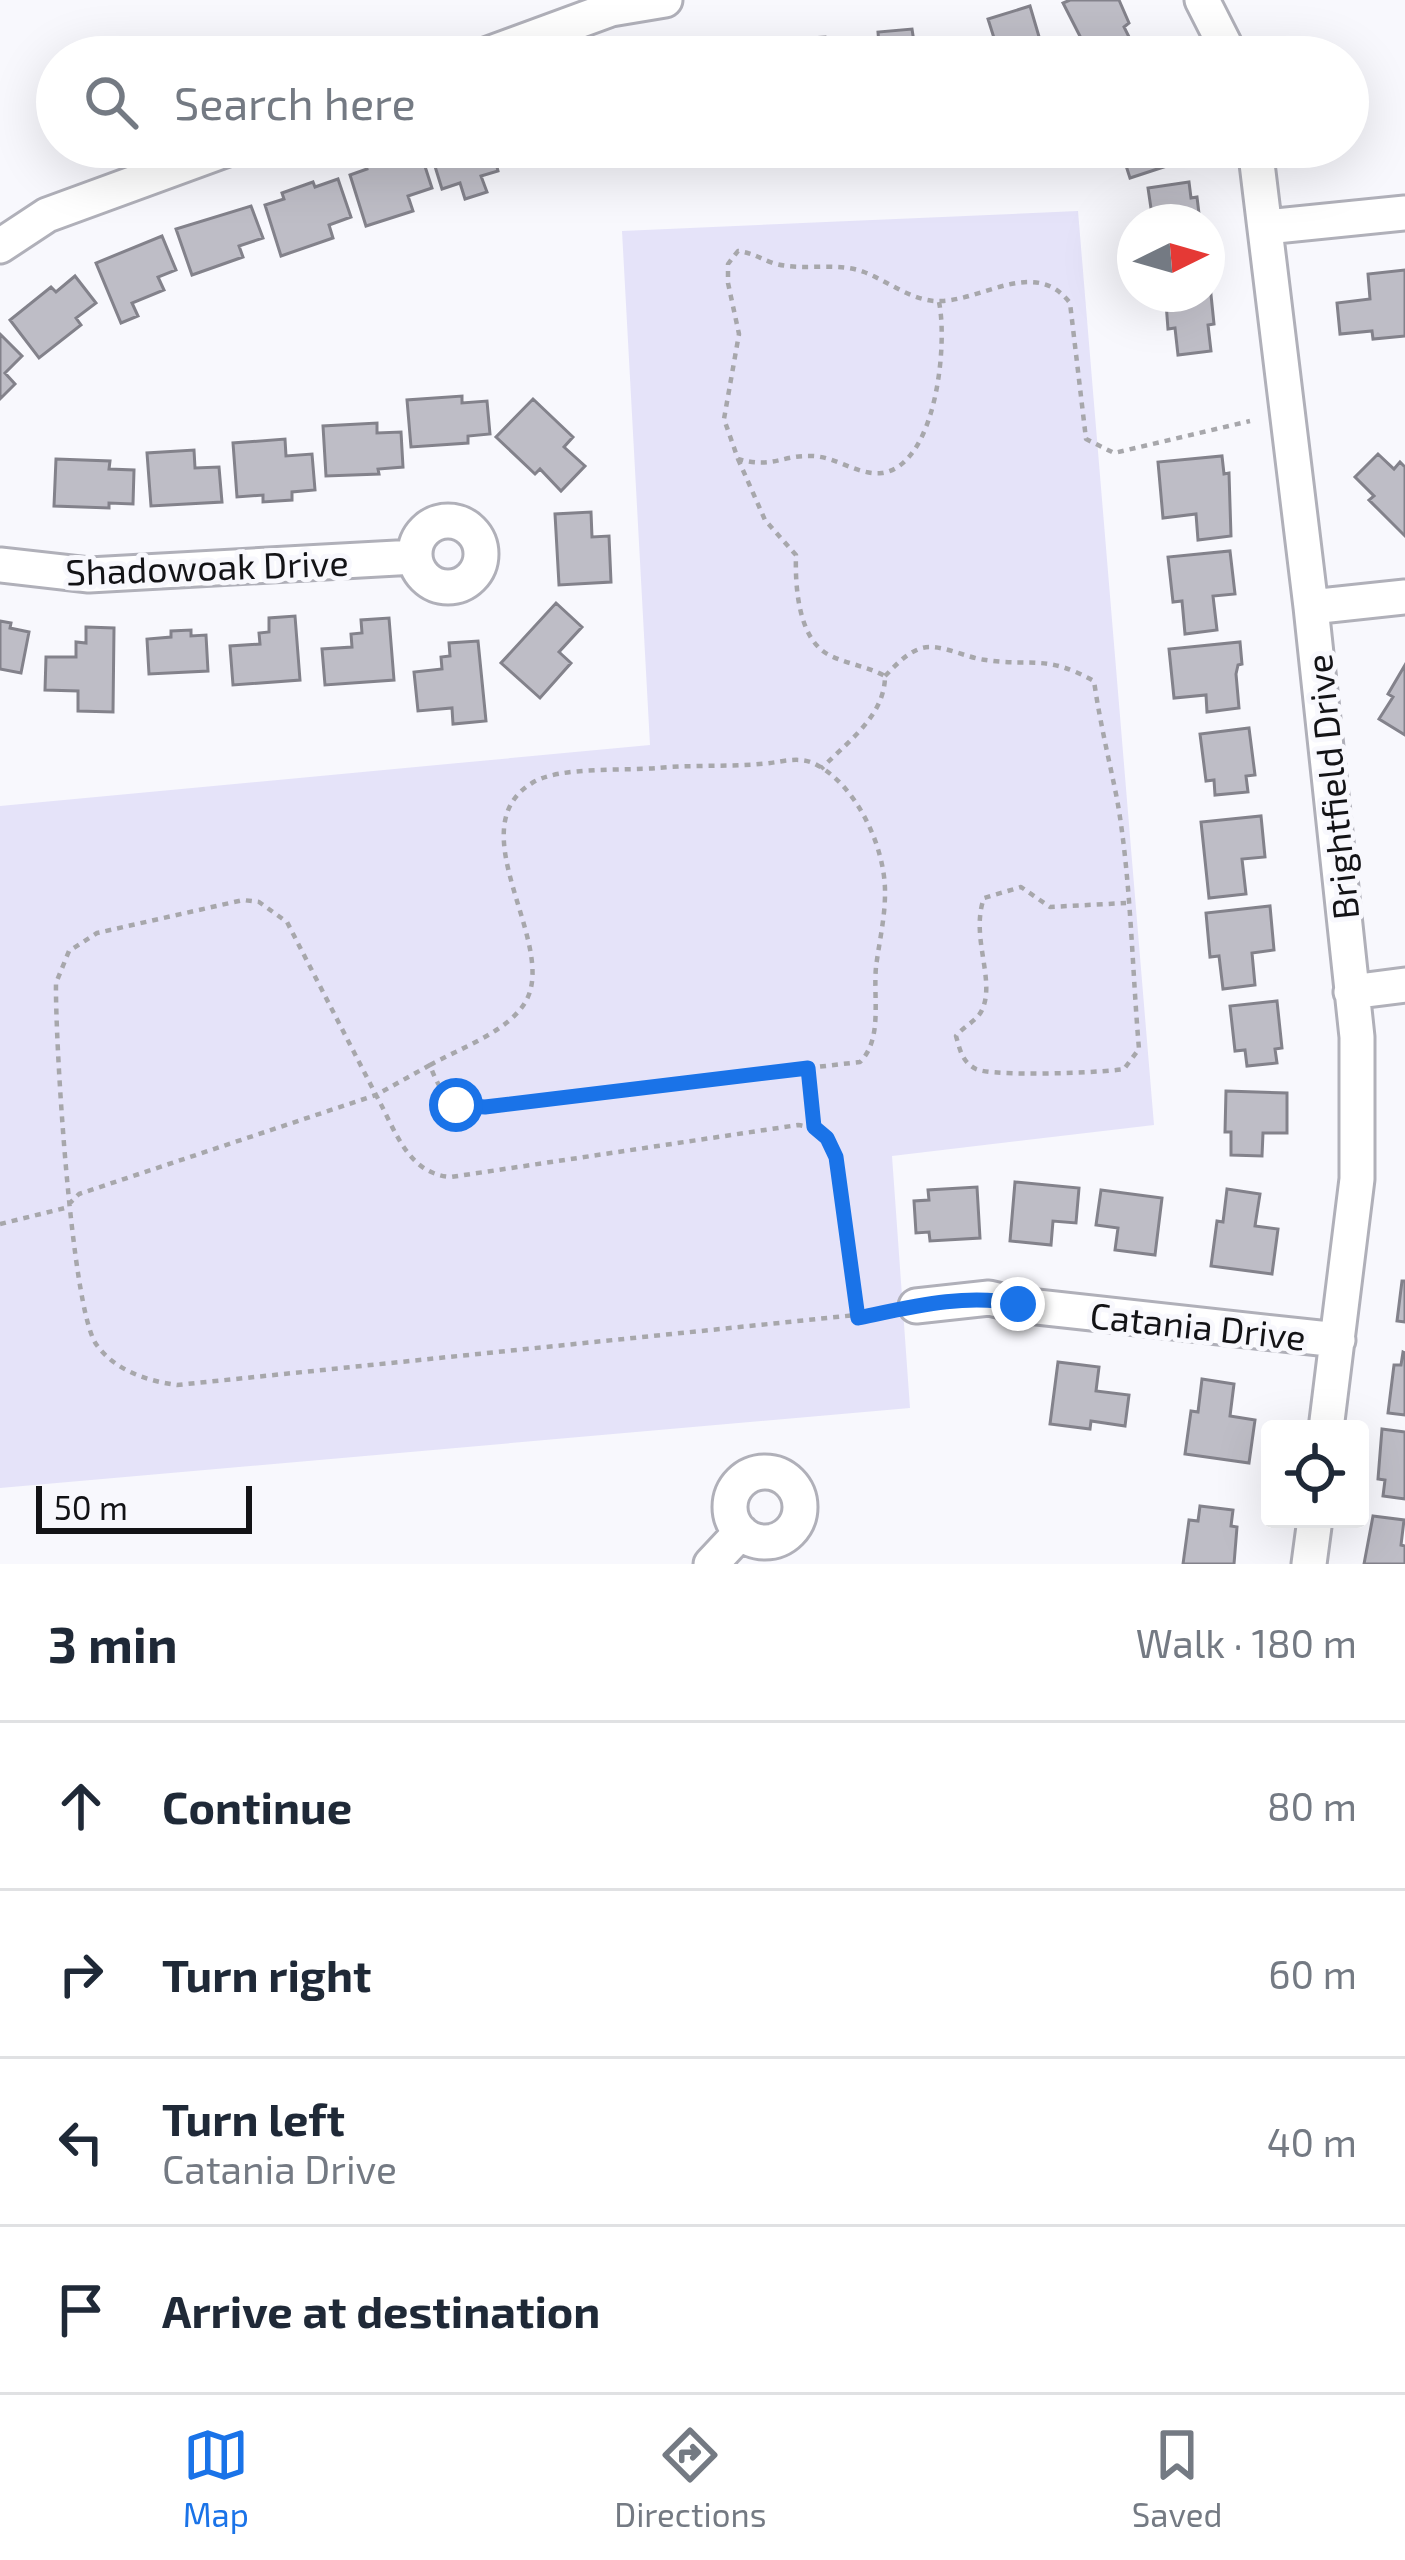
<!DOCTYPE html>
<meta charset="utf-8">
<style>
body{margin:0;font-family:"Exo 2",sans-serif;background:#f2f2f3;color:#1f2937}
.controls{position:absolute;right:36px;bottom:36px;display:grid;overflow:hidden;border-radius:12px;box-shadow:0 12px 48px #0002}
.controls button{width:108px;height:108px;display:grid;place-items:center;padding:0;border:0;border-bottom:3px solid #e0e1e3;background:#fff;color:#1f2937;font:60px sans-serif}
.compass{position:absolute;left:1117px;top:204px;width:108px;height:108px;border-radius:50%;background:#fff;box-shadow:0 12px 48px #0002;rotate:85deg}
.scale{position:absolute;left:36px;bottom:30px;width:216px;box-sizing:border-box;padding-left:12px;border:6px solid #131316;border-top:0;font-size:33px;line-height:42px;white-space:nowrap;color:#131316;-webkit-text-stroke:9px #f8f8fd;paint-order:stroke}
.stop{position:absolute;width:36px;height:36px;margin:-27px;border:9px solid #1a73e8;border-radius:50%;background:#fff}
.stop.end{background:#1a73e8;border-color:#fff;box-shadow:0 3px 12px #0008}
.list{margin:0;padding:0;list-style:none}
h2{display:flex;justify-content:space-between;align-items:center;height:156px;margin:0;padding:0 48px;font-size:51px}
h2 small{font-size:39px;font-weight:400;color:#747a83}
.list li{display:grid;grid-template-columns:78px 1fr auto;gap:36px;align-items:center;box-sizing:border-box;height:168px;padding:0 48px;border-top:3px solid #e0e1e3}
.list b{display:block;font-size:45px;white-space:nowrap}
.list p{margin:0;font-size:39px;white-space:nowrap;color:#747a83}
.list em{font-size:39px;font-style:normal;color:#747a83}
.icon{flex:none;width:66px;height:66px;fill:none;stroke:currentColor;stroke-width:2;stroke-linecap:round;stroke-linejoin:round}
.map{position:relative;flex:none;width:1405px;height:1564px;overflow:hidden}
.search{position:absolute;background:#fff;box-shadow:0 12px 48px #0002;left:36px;right:36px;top:36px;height:132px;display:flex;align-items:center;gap:30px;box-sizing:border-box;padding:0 42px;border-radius:66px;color:#747a83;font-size:45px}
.sheet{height:828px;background:#fff}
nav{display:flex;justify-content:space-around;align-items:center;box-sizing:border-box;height:168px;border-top:3px solid #e0e1e3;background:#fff;font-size:33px;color:#747a83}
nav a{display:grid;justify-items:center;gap:6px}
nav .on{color:#1a73e8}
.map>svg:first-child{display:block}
.green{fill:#e5e3f9}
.building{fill:#bebdc6;stroke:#83828b;stroke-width:3}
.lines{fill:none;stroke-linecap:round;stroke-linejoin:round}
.minor-casing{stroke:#b0b0b9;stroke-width:39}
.path{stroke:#a7a7ab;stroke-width:4.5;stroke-dasharray:6 6;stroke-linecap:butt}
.minor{stroke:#fff;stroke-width:33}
.route{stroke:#1a73e8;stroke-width:15}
.labels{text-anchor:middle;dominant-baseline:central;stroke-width:10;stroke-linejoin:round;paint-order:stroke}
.street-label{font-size:36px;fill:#131316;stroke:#f8f8fd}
</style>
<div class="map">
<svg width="1405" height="1564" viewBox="0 0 1405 1564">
<rect width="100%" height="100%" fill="#f8f8fd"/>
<path class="green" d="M1078 211 1154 1125 892 1156 910 1408 0 1488V806L650 745 622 231Z"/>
<path class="building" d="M1070 0H1119L1129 23 1124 27 1136 51 1125 57H1101L1094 43 1086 48 1063 3Z
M1030 6 1045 57H964L963 51 995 41 988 19Z
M912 29 914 42 939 39 942 57H880L878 32Z
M825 37 826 49 854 47V57H793L792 39Z
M742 45 744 52 768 45 771 57H711L710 53Z
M429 147H515L518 156 496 163 498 171 481 176 487 192 465 199 460 183 442 189Z
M526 147H582V148L532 165Z
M1120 147H1180L1185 160 1130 178Z
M398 151 400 158 420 151 432 188 408 196 413 211 366 226 350 175 367 169 365 162Z
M338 179 351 217 329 225 333 238 281 256 265 205 284 199 282 193 313 182 315 187Z
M1189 182 1191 198 1197 197 1200 222H1153L1148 188Z
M251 206 263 238 239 246 243 257 192 275 176 229Z
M162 236 176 270 158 277 164 290 132 303 138 316 121 323 96 263Z
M1405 270V336L1373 339 1372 331 1340 334 1337 303 1370 299 1368 274Z
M75 276 96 303 76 318 81 325 39 358 10 320 51 287 56 292Z
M1207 285H1210L1214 324 1208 325 1211 351 1178 355 1175 328 1168 329 1166 303 1152 305 1151 294H1207Z
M0 334 22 356 5 373 15 384 0 399Z
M462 396V403L487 401 490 434 468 436V443L411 447 407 400Z
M533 399 573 437 564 447 585 466 561 491 540 469 535 474 496 437Z
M377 423V433L401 432 403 467 378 469 379 474 326 476 323 426Z
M285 439 286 456 312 454 315 490 292 492V500L263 502V495L237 497 233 443Z
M194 450 195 468 219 467 222 502 151 506 147 453Z
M1378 454 1394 469 1400 462 1405 467V536L1369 500 1374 496 1355 477Z
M1222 456 1224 474 1229 473 1231 536 1198 540 1196 514 1163 518 1158 462Z
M56 459 110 461 109 469 134 470 133 504 109 503V508L54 506Z
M591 512 592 537 609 536 611 582 559 585 555 514Z
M1230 551 1235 594 1213 596 1217 630 1185 634 1182 601 1173 602 1168 557Z
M556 603 582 627 559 652 571 663 540 698 501 663Z
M295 616 300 680 233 685 230 646 260 644 259 633 269 632V618Z
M389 618 394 680 325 685 322 649 352 647 351 634 362 633 361 620Z
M0 621 11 623 10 628 29 632 21 673 0 669Z
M86 627 114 628 113 712 78 711V691L45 690 46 657H76V642L86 643Z
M191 630V636L206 635 208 671 149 674 147 639 171 637V631Z
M478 641 486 721 453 724 452 708 418 711 414 672 442 669 441 657 450 656 449 643Z
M1240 642 1242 664 1238 665 1236 674 1239 708 1207 712 1206 695 1174 698 1169 649Z
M1405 665V735L1379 719 1393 697 1388 694Z
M1249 728 1255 775 1246 776 1248 792 1215 795 1214 780 1206 781 1200 734Z
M1261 816 1265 857 1242 859 1246 894 1209 898 1201 822Z
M1270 906 1274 950 1252 953 1255 985 1223 989 1219 956 1210 957 1206 913Z
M1277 1001 1282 1048 1275 1049 1277 1063 1247 1066 1245 1050 1235 1051 1230 1006Z
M1226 1091 1287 1093V1133H1263L1262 1156 1231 1155V1132H1225Z
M1015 1182 1079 1188 1076 1223 1053 1221 1051 1245 1010 1241Z
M977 1187 980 1238 930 1241 929 1232 916 1233 914 1201 929 1200 928 1190Z
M1227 1189 1260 1194 1255 1226 1278 1229 1272 1274 1211 1266 1217 1221 1223 1222Z
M1101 1190 1162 1198 1155 1255 1115 1250 1118 1228 1096 1225Z
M1402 1281H1405V1322L1397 1321Z
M1403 1352 1405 1353V1415L1388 1413 1394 1365H1401Z
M1058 1362 1099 1367 1096 1391 1129 1395 1125 1426 1091 1421 1090 1429 1050 1424Z
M1202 1379 1234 1384 1230 1416 1255 1420 1249 1463 1185 1454 1191 1411 1198 1412Z
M1382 1429 1405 1432V1499L1383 1496 1385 1480 1378 1479Z
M1200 1506 1233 1510 1231 1526 1237 1527 1234 1564H1183L1189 1520 1198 1521Z
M1373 1516 1404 1520 1401 1545 1405 1546V1564H1364Z"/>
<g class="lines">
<defs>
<path id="minor" d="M1202 0 1231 57
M480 57 611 9 665 0
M1255 147 1311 607 1357 1037V1179L1326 1429
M1267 227 1405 213
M0 246 47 215 233 147
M415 554a33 33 0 1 1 66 0a33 33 0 1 1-66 0Z
M0 565 89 575 415 557
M1311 607 1405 597
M1351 992 1405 985
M916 1306 989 1298 1019 1305 1338 1340
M730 1507a35 35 0 1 1 70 0a35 35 0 1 1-70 0Z
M711 1564 741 1532
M1309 1564 1315 1519"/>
</defs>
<use href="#minor" class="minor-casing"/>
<path class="path" d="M939 302C948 345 936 465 882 473 859 476 835 456 811 456 781 455 773 469 738 459L724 419 739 334 728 283V264L738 251C753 253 759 258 773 263 801 272 836 261 864 272 888 281 914 303 942 301 985 299 1036 258 1070 303L1086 439 1114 453 1250 421
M738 459 765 520 796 555C795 586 798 639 829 655 847 664 866 666 885 676 885 716 847 742 821 769
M885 676C896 665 906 653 922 648 940 643 966 658 986 660 1034 667 1045 654 1094 681 1100 723 1109 759 1117 799 1131 878 1132 969 1139 1049L1124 1069C1101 1073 993 1077 976 1069 962 1062 960 1050 956 1036 964 1026 977 1021 982 1010 996 980 970 937 984 898L1021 887 1050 907 1126 903
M430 1065C460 1048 511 1031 527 999 556 941 458 828 532 783 559 766 625 771 658 768 698 764 737 768 777 762 788 760 802 758 813 763 856 783 886 848 885 894 885 918 879 943 876 967 873 998 883 1039 860 1062L469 1107C447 1104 437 1085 430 1065L376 1095C395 1129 407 1174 451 1177L798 1125C820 1128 827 1137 836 1157L858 1318
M808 1068 814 1127
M0 1224 65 1208 79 1194 376 1095 287 922 259 902 243 900 97 933 69 951 56 983C55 1039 71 1307 96 1344 114 1370 147 1381 177 1385L885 1312"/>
<use href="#minor" class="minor"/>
</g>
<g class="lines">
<path class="route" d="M456 1105 485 1107 808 1068 814 1127 827 1138 836 1157 858 1318C911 1307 965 1293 1018 1304"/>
</g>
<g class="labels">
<g class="street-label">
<text transform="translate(207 566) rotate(-2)">Shadowoak Drive</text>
<text transform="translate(1331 787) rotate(-96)">Brightfield Drive</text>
<text transform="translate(1198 1325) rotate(6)">Catania Drive</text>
</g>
</g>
</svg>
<div class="controls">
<button><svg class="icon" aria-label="locate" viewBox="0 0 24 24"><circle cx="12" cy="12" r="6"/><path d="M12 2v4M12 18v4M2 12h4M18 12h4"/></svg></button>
</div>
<svg class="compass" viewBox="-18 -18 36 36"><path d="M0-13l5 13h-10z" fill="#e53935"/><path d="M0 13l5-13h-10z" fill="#747a83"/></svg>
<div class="scale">50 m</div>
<div class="stop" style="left:456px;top:1105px"></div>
<div class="stop end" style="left:1018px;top:1304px"></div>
<div class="search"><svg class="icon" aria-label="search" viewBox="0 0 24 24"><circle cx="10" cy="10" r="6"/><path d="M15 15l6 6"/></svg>Search here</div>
</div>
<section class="sheet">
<h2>3 min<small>Walk · 180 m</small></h2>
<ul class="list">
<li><svg class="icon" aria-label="ahead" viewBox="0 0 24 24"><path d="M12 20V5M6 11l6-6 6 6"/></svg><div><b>Continue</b></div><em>80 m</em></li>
<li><svg class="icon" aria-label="right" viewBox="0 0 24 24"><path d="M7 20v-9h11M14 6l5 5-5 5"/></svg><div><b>Turn right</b></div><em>60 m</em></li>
<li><svg class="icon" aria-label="left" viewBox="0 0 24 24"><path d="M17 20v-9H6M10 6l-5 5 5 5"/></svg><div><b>Turn left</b><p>Catania Drive</p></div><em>40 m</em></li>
<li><svg class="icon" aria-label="arrive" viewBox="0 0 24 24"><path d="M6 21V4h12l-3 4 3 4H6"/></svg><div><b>Arrive at destination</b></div></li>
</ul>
</section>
<nav>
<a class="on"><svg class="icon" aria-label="map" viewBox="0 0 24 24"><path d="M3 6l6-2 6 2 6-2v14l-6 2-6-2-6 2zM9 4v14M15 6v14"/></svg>Map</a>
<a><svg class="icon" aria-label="directions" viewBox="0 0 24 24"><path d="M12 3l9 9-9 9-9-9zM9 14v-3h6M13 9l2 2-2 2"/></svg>Directions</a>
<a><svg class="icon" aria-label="saved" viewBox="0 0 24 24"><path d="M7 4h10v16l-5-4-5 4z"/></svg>Saved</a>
</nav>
